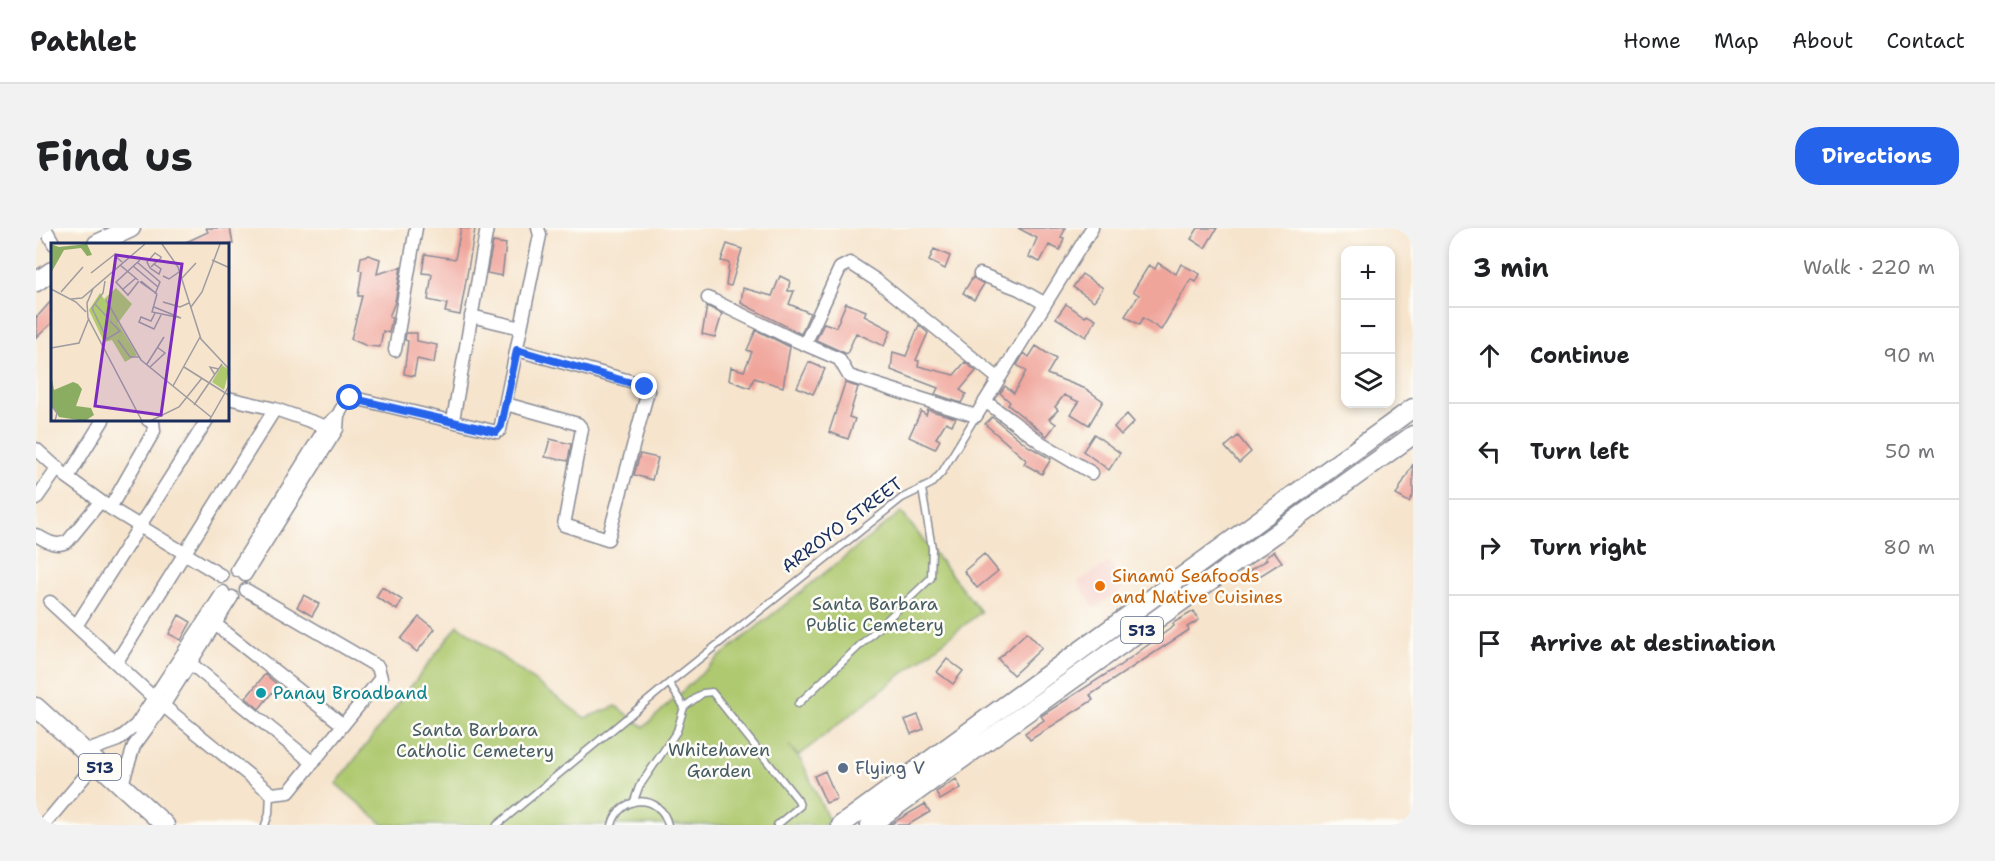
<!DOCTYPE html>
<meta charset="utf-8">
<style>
body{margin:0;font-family:"Shantell Sans",sans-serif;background:#f2f2f2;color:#202124}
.controls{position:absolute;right:18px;top:18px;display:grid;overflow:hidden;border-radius:12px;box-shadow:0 3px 9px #0003}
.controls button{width:54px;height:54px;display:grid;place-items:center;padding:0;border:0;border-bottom:2px solid #e0e0e0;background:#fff;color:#202124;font:30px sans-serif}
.stop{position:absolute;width:18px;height:18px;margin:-14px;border:4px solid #2563eb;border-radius:50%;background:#fff}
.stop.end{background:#2563eb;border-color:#fff;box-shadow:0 2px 6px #0008}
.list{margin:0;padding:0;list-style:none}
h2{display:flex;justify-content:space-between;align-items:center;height:78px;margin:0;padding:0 24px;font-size:26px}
h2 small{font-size:20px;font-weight:400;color:#757577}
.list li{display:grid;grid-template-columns:39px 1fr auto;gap:18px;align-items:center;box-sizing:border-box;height:96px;padding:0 24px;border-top:2px solid #e0e0e0}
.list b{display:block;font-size:22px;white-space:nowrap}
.list em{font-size:20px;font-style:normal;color:#757577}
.icon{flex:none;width:33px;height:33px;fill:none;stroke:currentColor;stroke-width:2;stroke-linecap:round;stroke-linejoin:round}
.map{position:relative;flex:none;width:1377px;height:597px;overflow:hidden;border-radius:24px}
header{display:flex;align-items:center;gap:36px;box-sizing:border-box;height:84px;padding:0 30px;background:#fff;border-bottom:2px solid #e0e0e0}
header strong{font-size:28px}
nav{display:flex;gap:33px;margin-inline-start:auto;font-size:21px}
.intro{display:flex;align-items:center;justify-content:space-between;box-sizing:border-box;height:144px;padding:0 36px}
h1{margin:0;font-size:42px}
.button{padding:15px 27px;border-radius:24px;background:#2563eb;color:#fff;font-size:21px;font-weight:700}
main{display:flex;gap:36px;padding:0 36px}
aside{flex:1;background:#fff;border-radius:24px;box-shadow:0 3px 9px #0003}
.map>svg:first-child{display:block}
.built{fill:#f7d0ca}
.green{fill:#afc96f;stroke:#657c66;stroke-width:1.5}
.building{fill:#f0a59b}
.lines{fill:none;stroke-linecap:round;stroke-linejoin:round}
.lane-casing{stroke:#888a95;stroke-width:9}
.street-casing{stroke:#888a95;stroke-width:15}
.primary-casing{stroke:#888a95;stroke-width:21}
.lane{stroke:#fff;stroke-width:6}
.street{stroke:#fff;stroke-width:12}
.primary{stroke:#fff;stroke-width:18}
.route{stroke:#2563eb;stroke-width:8}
.food-dot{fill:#e8710a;stroke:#fdfcf7;stroke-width:2}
.culture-dot{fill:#0f9aa8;stroke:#fdfcf7;stroke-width:2}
.service-dot{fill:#5c6f8a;stroke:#fdfcf7;stroke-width:2}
.labels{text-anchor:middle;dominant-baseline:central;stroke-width:5;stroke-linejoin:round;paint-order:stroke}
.shield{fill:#fdfcf7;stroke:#5f6c8c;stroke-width:1.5}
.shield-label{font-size:16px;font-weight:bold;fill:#1b2f5e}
.street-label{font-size:18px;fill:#1b2f5e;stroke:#fdfcf7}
.food-label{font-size:18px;fill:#c56008;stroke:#fdfcf7;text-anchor:start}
.park-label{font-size:18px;fill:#475d63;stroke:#fdfcf7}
.culture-label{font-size:18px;fill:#0d838f;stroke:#fdfcf7;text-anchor:start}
.service-label{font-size:18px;fill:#4e5e75;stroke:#fdfcf7;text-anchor:start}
.inset-road{fill:none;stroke:#9e9ca0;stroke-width:1.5}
.view{fill:#7b2cbf;fill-opacity:0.15;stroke:#7b2cbf;stroke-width:3}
.inset-edge{fill:none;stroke:#1b2f5e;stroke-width:3}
</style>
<header>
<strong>Pathlet</strong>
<nav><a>Home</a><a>Map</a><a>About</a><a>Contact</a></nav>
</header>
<div class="intro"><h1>Find us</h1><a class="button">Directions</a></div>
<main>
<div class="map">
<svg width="1377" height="597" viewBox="0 0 1377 597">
<rect width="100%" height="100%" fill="#fdfcf7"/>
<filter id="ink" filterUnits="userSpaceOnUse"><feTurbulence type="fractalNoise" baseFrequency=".0167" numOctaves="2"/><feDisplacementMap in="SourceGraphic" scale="12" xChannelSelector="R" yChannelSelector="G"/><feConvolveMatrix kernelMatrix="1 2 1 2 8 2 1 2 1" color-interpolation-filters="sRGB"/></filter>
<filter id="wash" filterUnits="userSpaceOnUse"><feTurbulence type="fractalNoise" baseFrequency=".008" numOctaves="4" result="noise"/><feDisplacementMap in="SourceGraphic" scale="24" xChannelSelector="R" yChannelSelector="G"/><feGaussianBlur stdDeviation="1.35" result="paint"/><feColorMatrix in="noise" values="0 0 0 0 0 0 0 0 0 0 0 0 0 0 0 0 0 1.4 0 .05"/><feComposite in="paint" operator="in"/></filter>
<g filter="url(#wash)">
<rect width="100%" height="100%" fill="#f6e4cc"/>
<path class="built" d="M1073 334 1090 359 1058 380 1042 354Z"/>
<path class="green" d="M865 284 945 384 762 528 753 518 766 534 793 593 788 597H348L300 556 422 397 549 490 580 478 608 499 682 430Z"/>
<g id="blocks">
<path class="building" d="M170 0H194L197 16H146L172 4Z
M425 0 439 1 424 87 409 84 411 76 392 72 396 46 386 45 389 26 419 31Z
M982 0H1030L1025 9 1028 10 1024 22 1013 17 1004 34 993 29 1001 10Z
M1162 0H1181L1169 20 1155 11Z
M457 14 470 16 466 48 451 45Z
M691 16 706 21 695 58 690 57 693 35 685 33Z
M898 21 914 28 909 41 893 33Z
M332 27 344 31 341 46 365 39 359 74 353 89 356 90 353 105 347 103 344 119 331 118 315 111 326 68H322L326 43 323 42 325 29Z
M1122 35 1140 46 1145 36 1164 46 1160 54 1155 51 1125 102 1107 90 1103 97 1089 88 1103 67 1097 63 1113 37 1119 41Z
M1046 46 1067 60 1058 73 1037 59Z
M744 48 754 53 752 63H758L753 76 774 85 765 106 705 75 707 60 736 68Z
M937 49 948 56 938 72 927 65Z
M16 72V95L0 110V87L1 89Z
M810 75 830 83 828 88 855 102 848 118 820 105 811 126 780 112 788 95 800 99Z
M1030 76 1049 89 1051 86 1060 91 1050 109 1020 90Z
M671 78 686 86 679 109 666 106Z
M883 97 892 105 880 132 883 133 882 138 918 147 929 134 940 143 924 162 930 166 925 175 899 166 902 160 855 142 857 124 870 128Z
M720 102 754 119 747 159 718 150 714 160 693 152 695 139 708 143 716 124 711 122Z
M370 105H381V113L401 117 398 135 381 131 378 148 368 146 372 113 369 112Z
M1000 118 1020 131 1011 146 1050 161 1067 173 1053 197 1035 186 1043 174 1028 167 1019 179 1022 182 1013 191 1020 196 1011 208 972 177 974 174 964 165 969 158 978 165 990 143 981 137 988 125 993 129Z
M773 134 789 141 777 166 761 159Z
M809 155 822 159 813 189 819 191 812 211 793 204Z
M892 182 920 190 916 197 910 194 900 210 904 212 899 221 873 209 885 183 890 187Z
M1091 186 1098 194 1085 207 1078 199Z
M956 189 992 218 1015 231 1006 246 988 236 990 232 949 196Z
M1058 206 1084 225 1073 242 1047 223Z
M1202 208 1215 224 1203 235 1189 219Z
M514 211 535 216 532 233 509 229Z
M604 226 622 230 616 252 598 247Z
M1377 236V267L1373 274 1360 267Z
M1238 323 1246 334 1219 351 1214 342 1231 332 1229 330Z
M948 326 962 343 941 360 928 343Z
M346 359 366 372 361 382 340 369Z
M268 367 283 376 276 388 261 379Z
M1158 383 1163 392 1151 399 1153 402 1054 467 1057 472 994 512 989 505 1008 492 1005 488 1083 438 1138 398 1137 395Z
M143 387 155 394 145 412 133 406Z
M383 389 399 401 381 424 365 411Z
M991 404 1006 420 977 447 962 431Z
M911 431 927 443 917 456 901 444Z
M229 446 242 457 223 481 210 470Z
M882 487 888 501 875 506 869 492Z
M789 543 801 571 790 575 778 548Z
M920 551 925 560 904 572 900 564Z
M889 576 894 584 872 597H853Z"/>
</g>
</g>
<g filter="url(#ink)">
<use href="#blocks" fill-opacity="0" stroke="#888a95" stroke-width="1.5"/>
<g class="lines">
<defs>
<path id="lane" d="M633 455 648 479
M762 476 895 350 896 320 886 261
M598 573 603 559 641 503 648 479 667 465 676 464 762 572 764 578 741 597
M229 597 233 586 234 565
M461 597 633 455 866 270 895 256 906 244 940 188
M576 597C584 566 625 565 632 597"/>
<path id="street" d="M9 0 18 16
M944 46 983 61 1008 75
M672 70 754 110 803 131 813 148 940 188 1056 0
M435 88 485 100
M769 116 804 40 814 35 840 52 963 151
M359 122 380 0
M192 170 239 181 297 201
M949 173 1007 216 1056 245
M470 176 542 196 546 201 528 297 572 311 612 163 605 156 481 122
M302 187 310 173 318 170 461 204 464 202 504 7 502 0
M417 192 451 0
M0 221 31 249 74 280 118 203 117 194 112 192
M32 249 67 192
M0 271 22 240
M74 280 186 348
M0 307C11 313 20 320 32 313L64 274
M201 342 291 197 302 187 301 201 209 347
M14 374 119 471 236 566 253 564 345 450 342 439 210 362
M179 396 307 497
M40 398 171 192
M80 435 239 181
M154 435 277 535
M48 524 82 512 100 497 187 364
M85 559 98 518 127 478 196 369
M8 597 60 535"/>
<path id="primary" d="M61 16 95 0
M0 54 16 43
M0 479 129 597
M805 597 1377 180
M834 597 1377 207"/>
</defs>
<use href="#lane" class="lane-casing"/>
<use href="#street" class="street-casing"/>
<use href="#primary" class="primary-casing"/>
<use href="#lane" class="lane"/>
<use href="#street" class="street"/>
<use href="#primary" class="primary"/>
</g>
</g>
<g class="lines" filter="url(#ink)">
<path class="route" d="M314 170 460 204 465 198 481 122 609 159"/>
</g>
<circle class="food-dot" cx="1064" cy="358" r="6"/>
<circle class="culture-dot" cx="225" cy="465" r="6"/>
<circle class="service-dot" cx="807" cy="540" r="6"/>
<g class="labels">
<g class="shield">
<rect x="1085" y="389" width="42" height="26" rx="4.5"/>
<rect x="43" y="526" width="42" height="26" rx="4.5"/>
</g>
<g class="shield-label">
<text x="1106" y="402">513</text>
<text x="64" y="539">513</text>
</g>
<g class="street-label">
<text transform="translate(806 297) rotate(-37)">ARROYO STREET</text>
</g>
<g class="food-label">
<text x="1076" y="348">Sinamû Seafoods<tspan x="1076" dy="21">and Native Cuisines</tspan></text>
</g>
<g class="park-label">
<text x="839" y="376">Santa Barbara<tspan x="839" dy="21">Public Cemetery</tspan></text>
<text x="439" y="502">Santa Barbara<tspan x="439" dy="21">Catholic Cemetery</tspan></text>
<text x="683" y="522">Whitehaven<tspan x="683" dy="21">Garden</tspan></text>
</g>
<g class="culture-label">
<text x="237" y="465">Panay Broadband</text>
</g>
<g class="service-label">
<text x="819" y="540">Flying V</text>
</g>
</g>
<g transform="translate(15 15)">
<rect width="178" height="178" fill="#f6e4cc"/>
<path d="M65 45 81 61 67 80 86 112 74 119 61 97 53 99 38 67 49 50 53 56ZM171 122 178 127 173 147 161 139Z" fill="#afc96f"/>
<path d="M0 1 8 4 36 1 41 12 36 13 30 5 13 7 0 30ZM0 131 3 147 22 139 27 141 31 146 25 163 40 165 43 172 34 178 8 174 0 162Z" fill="#8bad62"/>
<path class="inset-road" d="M111 1 127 24 150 96 179 127M161 17 179 25M86 19 109 39 104 51M69 22 87 37M82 23 107 44M100 24 103 21 110 15V14L104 10 96 19 99 25 108 31 110 26 103 21M40 30 63 12 71 19M112 33 118 36 128 29M131 35 145 20M54 38 52 50 41 65 56 96 69 88 59 78M88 38 77 52 65 39 89 17M89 39 106 51 90 38M0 46 25 59 35 69M42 46 36 60 37 75 91 178M71 47 85 35M10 49 32 24M20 56 31 55 94 1M55 57 90 117 160 174M112 59 129 64 138 60M44 61 57 75M103 64 130 75 101 69 106 51M140 64 151 49 169 1M104 70 100 78 90 74 88 79 103 86 110 72M67 97 79 114H88M0 105 28 100 38 75M96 121 113 94M99 124 114 110 106 104M133 124 179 153M164 132 159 124 168 126M122 143 149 94M0 162 6 170 4 178M143 162 171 121M99 178 128 164 151 135M158 178 179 141"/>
<path class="view" d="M65 12 131 21 110 172 44 163Z"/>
<rect width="178" height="178" class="inset-edge"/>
</g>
</svg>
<div class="controls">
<button>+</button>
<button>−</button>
<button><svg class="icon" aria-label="layers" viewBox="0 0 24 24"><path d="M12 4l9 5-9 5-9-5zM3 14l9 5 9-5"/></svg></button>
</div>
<div class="stop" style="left:314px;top:170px"></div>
<div class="stop end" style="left:609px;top:159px"></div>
</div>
<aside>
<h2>3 min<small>Walk · 220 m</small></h2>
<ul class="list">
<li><svg class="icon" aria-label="ahead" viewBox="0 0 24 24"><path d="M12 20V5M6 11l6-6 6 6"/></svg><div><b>Continue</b></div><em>90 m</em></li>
<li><svg class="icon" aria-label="left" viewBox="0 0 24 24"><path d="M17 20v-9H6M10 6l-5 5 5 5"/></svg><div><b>Turn left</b></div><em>50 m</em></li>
<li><svg class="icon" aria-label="right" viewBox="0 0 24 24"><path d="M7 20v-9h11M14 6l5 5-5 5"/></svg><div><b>Turn right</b></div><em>80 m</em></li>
<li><svg class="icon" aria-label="arrive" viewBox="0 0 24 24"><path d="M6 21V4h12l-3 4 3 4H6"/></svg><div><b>Arrive at destination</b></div></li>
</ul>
</aside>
</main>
